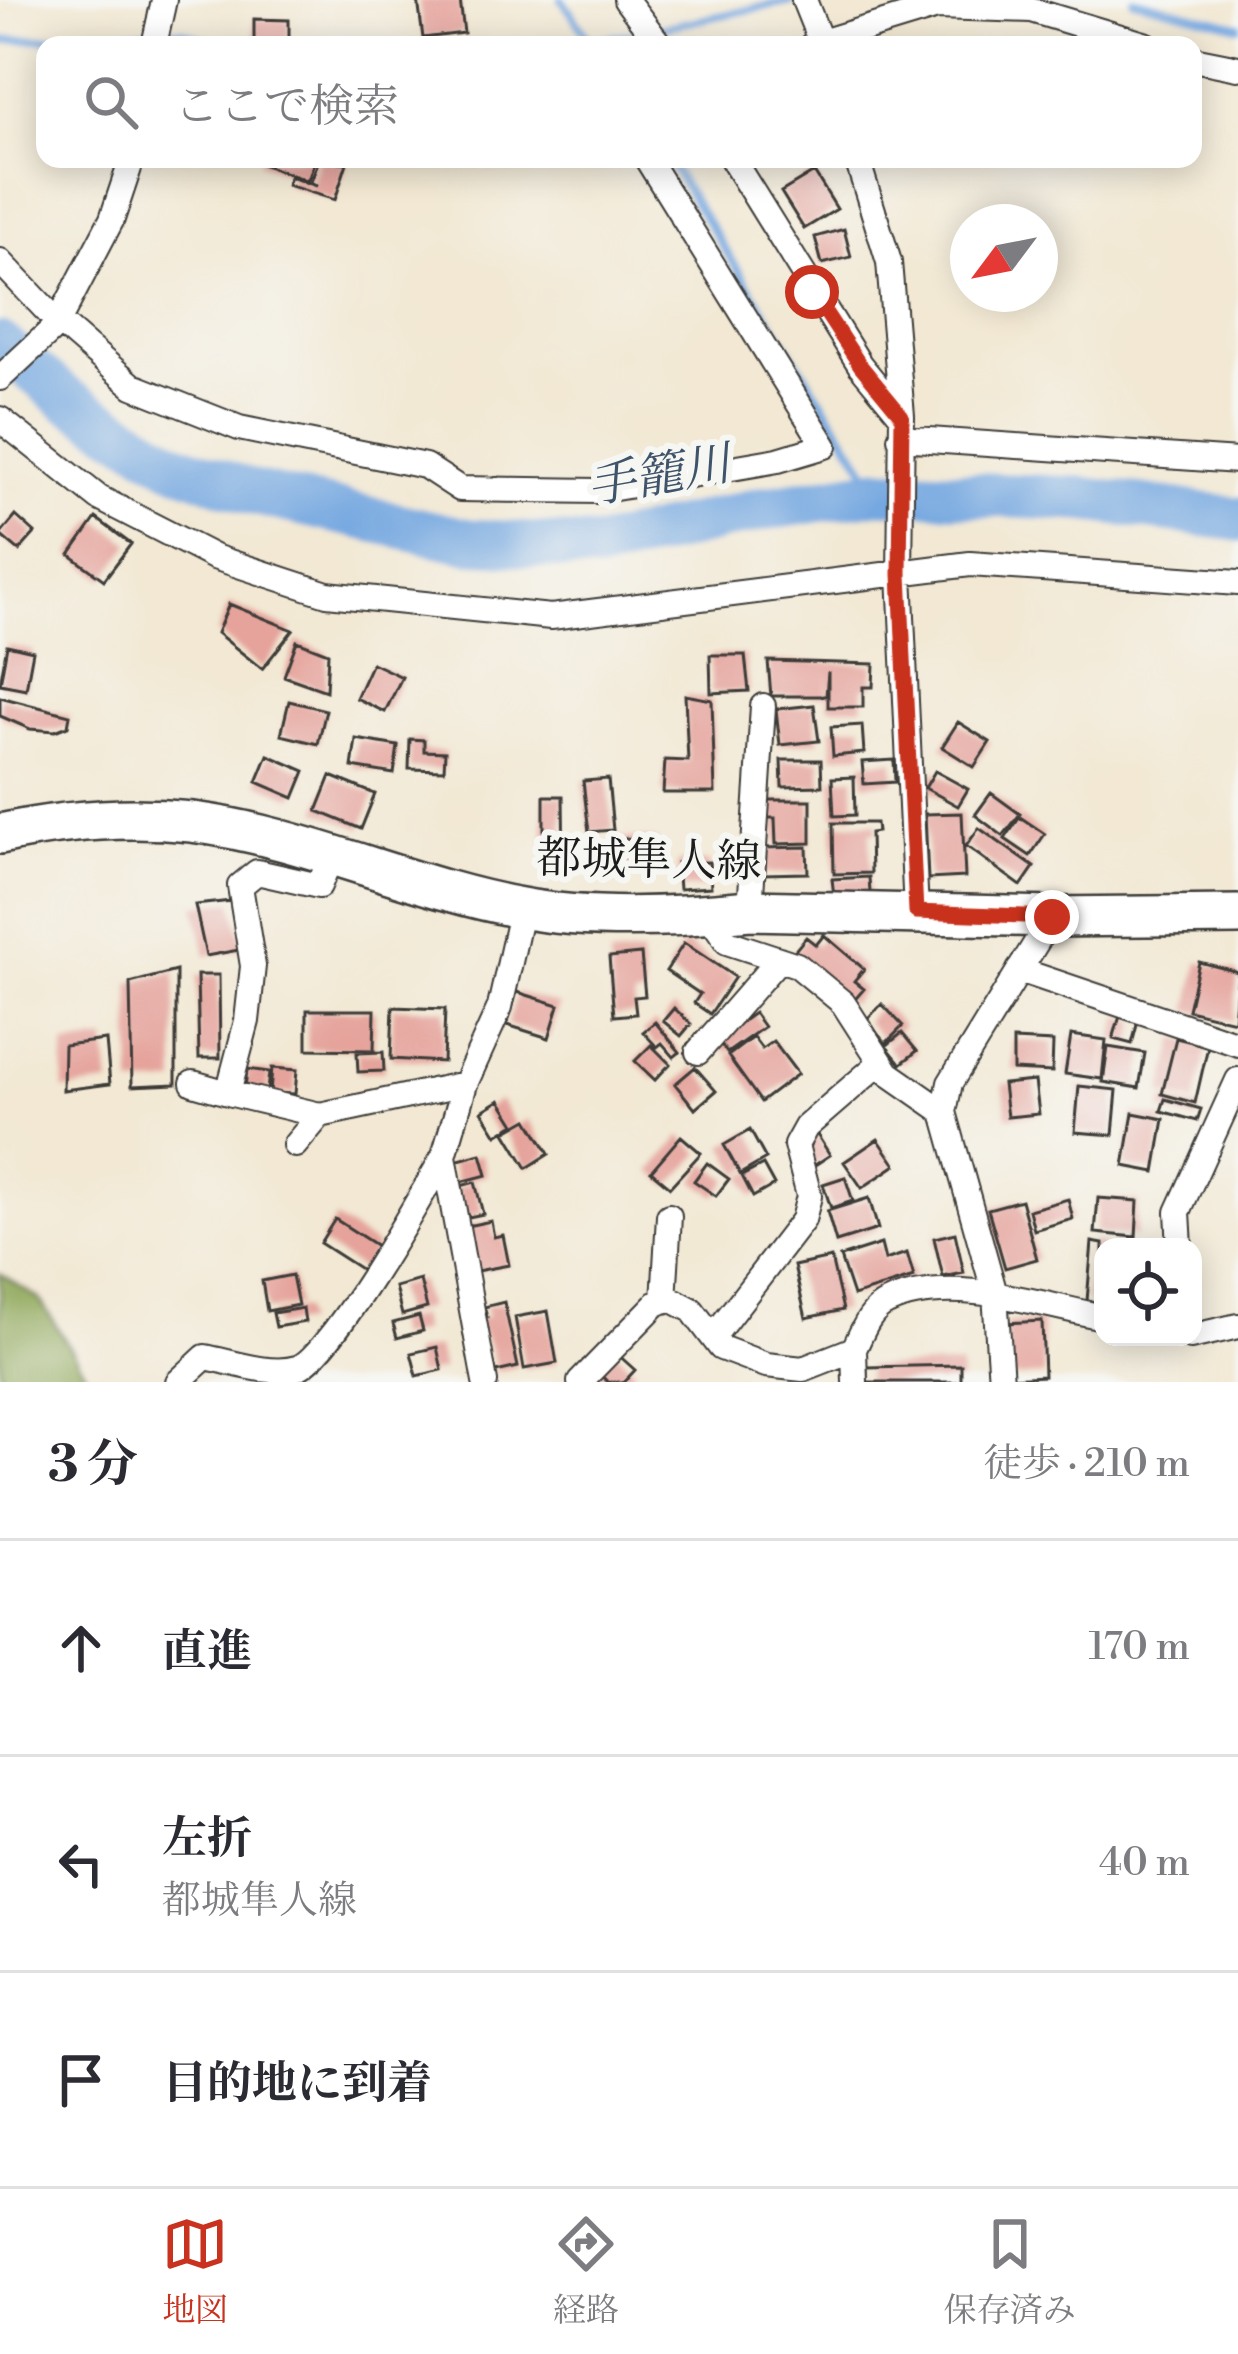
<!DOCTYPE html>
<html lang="ja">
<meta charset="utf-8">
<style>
body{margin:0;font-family:"Libre Bodoni","Noto Serif JP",serif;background:#f7f7f7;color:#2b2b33}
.controls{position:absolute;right:36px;bottom:36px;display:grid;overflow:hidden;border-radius:24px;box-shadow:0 6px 30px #0003}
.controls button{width:108px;height:108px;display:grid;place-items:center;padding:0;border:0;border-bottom:3px solid #e1e1e2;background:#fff;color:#2b2b33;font:60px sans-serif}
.compass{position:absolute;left:950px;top:204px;width:108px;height:108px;border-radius:50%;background:#fff;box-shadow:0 6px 30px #0003;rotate:238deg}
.stop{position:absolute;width:36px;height:36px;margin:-27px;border:9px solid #c8321e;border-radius:50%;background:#fff}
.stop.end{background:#c8321e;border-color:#fff;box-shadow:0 3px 12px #0008}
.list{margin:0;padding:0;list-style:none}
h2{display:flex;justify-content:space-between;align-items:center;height:156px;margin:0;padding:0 48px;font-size:51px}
h2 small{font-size:39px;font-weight:400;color:#7c7c81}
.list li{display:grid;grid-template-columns:78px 1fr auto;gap:36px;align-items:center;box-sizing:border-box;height:216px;padding:0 48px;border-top:3px solid #e1e1e2}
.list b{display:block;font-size:45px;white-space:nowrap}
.list p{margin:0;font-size:39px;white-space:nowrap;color:#7c7c81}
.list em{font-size:39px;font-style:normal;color:#7c7c81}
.icon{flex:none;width:66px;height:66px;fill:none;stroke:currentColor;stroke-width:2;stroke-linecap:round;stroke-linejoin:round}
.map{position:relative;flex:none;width:1238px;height:1382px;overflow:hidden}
.search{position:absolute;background:#fff;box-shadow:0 6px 30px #0003;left:36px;right:36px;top:36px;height:132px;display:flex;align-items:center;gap:30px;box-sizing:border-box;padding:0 42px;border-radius:24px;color:#7c7c81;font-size:45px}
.sheet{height:804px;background:#fff}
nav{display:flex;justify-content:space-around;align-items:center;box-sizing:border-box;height:168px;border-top:3px solid #e1e1e2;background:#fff;font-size:33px;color:#7c7c81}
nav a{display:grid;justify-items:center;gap:6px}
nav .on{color:#c8321e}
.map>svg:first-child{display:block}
.forest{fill:#8da657;stroke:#54613a;stroke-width:3}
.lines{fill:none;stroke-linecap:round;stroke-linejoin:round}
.stream{stroke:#74a7e0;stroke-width:8}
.river{stroke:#74a7e0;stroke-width:45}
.building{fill:#e5a39b}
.minor-casing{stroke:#3c3b37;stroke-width:28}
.primary-casing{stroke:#3c3b37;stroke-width:44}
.minor{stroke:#fff;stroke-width:24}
.primary{stroke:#fff;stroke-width:39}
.route{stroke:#c8321e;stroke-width:15}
.labels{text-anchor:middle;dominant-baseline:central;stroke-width:12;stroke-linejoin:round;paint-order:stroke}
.street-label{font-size:45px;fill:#1c1c1c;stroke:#f6f6f2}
.water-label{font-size:48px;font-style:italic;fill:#3f546a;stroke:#f6f6f2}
</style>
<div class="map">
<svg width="1238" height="1382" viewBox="0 0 1238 1382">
<rect width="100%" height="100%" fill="#f6f6f2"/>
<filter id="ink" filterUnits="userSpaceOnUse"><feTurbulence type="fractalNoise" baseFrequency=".00833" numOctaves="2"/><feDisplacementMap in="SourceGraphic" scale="24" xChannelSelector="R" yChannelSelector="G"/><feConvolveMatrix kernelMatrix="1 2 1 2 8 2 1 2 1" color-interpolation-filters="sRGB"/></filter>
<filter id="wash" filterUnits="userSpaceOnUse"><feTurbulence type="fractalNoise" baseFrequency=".004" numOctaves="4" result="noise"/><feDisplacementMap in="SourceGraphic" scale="48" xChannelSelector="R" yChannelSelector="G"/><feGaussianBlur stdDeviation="2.7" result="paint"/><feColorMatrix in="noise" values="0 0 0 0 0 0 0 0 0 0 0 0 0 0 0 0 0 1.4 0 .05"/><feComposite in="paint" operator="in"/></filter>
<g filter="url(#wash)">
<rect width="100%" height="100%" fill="#f2e8d3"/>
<path class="forest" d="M0 1273 40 1300 91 1382H0Z"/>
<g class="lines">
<path class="stream" d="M562 0 593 44
M1134 0 1238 26
M0 41 181 31 218 45
M576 45 797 0
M667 159 879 490"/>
<path class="river" d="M0 344 68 400 172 463 254 493 468 541 599 549 761 509 879 490 1081 499 1238 519"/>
</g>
<g id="blocks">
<path class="building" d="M418 0H460L464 33 423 38Z
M254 19 289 20V45H254Z
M260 159H305L314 162 308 181 259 163Z
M319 159 347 163 335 200 287 185 290 177 317 186 311 182Z
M814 172 837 209 804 229 781 192Z
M844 229 851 257 822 264 815 237Z
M16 516 35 533 19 551 0 535Z
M96 518 131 544 104 580 70 555Z
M229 604 293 630 262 669 217 633Z
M297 641 328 653 326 691 284 676Z
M7 645 33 651 26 689 0 684Z
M710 655H745L749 691 711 693Z
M768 661 874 664 873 687H863V707H828V672L826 696H771Z
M372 663 402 677 385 712 356 698Z
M685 695 712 700 715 793H663L665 760 688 761Z
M0 697 70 715 68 726 55 731 30 729 0 716Z
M289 701 326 710 318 744 281 735Z
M814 705 819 741 780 745 776 709Z
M958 722 990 742 974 767 942 747Z
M862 725 864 753 833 756 831 727Z
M356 739 398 746 394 774 352 767Z
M410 739 424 740V751L445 752 444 770 409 769Z
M268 755 305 771 294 798 257 782Z
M781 760H821L822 786 782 787Z
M894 760 895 782 864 784 862 762Z
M935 771 968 789 958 806 925 788Z
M331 776 375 794 361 829 317 811Z
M854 777 855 815 834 816 832 778Z
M608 779 613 830 589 832 583 781Z
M991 793 1020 814 1003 836 975 815Z
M544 796H563L564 869H544Z
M764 800H811V843L776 844 775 818H764Z
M962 813 965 877 928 879 925 814Z
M1020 817 1045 834 1030 856 1005 839Z
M833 823H876L877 832 870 833 871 873 834 874Z
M979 828 1034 867 1021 886 966 846Z
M613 838 658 839V871L613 870Z
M807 847 808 873 762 874 761 848Z
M709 862 711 887 679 889 677 863Z
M869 877 870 893 834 896 832 879Z
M232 901 244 949 206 956 195 905Z
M824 935 864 969 854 981 864 989 851 1004 792 954 806 937 816 945Z
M684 943 735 977 710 1014 694 1003 700 994 666 971Z
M641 954 645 996 634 997 636 1014 614 1016 609 957Z
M1199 962 1238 972 1234 1021 1188 1010Z
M176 971V1084L132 1086 130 983Z
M197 975H219L220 1058H199Z
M517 992 559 1005 549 1038 507 1025Z
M882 1004 903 1026 886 1043 865 1021Z
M393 1007 445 1009 443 1062 391 1059Z
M674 1008 691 1024 681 1036 663 1021Z
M307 1010H375L374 1050 307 1049Z
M754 1013 764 1027 727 1053 717 1039Z
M1120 1016 1138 1021 1132 1044 1113 1039Z
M655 1022 680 1052 674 1057 662 1043 657 1047 643 1032Z
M902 1033 917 1051 901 1064 886 1046Z
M1071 1035 1106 1040 1102 1079 1065 1074Z
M753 1037 762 1049 773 1041 798 1074 761 1102 728 1056Z
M1176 1038 1208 1046 1195 1103 1162 1094Z
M106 1040 110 1084 63 1090 64 1045Z
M1013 1040 1053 1042 1052 1072 1013 1070Z
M651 1045 670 1064 655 1080 635 1061Z
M1108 1047 1145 1053 1139 1088 1103 1082Z
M383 1052 384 1071 358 1072 357 1053Z
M695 1067 716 1091 695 1109 675 1084Z
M272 1068 297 1070 295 1094 270 1093Z
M247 1069 269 1072 267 1092 245 1089Z
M1035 1081 1039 1114 1007 1117 1003 1084Z
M1079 1086 1117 1090 1113 1135 1075 1132Z
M1165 1099 1201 1109 1197 1121 1161 1111Z
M500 1100 515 1124 497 1135 482 1111Z
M1133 1113 1164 1119 1155 1172 1124 1166Z
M528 1119 549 1154 527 1168 505 1132Z
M750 1130 766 1159 740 1174 724 1145Z
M816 1133 830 1155 812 1167 798 1145Z
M681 1136 701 1153 670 1187 651 1171Z
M878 1139 896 1165 862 1188 844 1162Z
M481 1154 487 1175 457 1183 451 1162Z
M707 1163 729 1179 716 1196 694 1181Z
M763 1165 774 1185 753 1197 742 1176Z
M845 1177 853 1201 831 1208 823 1184Z
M475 1182 483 1214 464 1218 457 1187Z
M869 1198 878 1229 836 1242 827 1211Z
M1098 1198 1138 1201 1136 1237 1095 1233Z
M1068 1199 1073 1219 1034 1230 1029 1210Z
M1021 1200 1037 1259 1005 1268 988 1209Z
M335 1219 377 1246 362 1270 320 1243Z
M491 1221 494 1237 503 1235 509 1265 471 1272 462 1227Z
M955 1233 964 1273 943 1277 934 1238Z
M1092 1242 1103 1244V1302L1087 1301Z
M881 1244 885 1260 907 1253 914 1277 853 1296 840 1257Z
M831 1258 843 1310 806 1318 794 1266Z
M292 1275 298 1305 267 1311 262 1281Z
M420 1280 427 1308 402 1315 395 1287Z
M504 1302 518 1367 496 1372 491 1350 475 1320 487 1317 484 1307Z
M303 1308 305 1322 276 1327 273 1313Z
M548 1311 557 1363 524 1369 515 1317Z
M419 1316 423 1331 397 1338 393 1323Z
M1042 1321 1044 1376 1008 1378 1006 1323Z
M437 1347 442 1370 417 1376 411 1353Z
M615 1352 635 1370 624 1382H608L597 1372Z
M961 1365V1382H867V1367Z"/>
</g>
</g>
<g filter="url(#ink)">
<use href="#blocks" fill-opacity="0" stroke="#3c3b37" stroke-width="3"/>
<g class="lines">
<defs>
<path id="minor" d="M626 0 660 45
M804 0 822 45
M154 45 164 0
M812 45 937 7 1031 10 1147 45
M1193 59 1238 68
M732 159 860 365 902 416
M857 159 889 262 902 416 900 574 916 912
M0 261 50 314 133 386 239 428 425 466 460 489 598 491 778 460 825 446 647 159
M0 378 56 326 112 219 132 159
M0 419 99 498 214 557 327 594 551 617 970 564 1238 583
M900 438 1238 461
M331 857 319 886 257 872 240 886 253 966 247 1021 228 1093 320 1115 465 1084
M750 910 763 706
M708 914 727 942 797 965 843 1003 888 1073 944 1112
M1019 970 1238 1044
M698 1052 779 959
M193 1083 228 1093
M295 1145 320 1115
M1180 1247 1178 1212 1238 1080
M664 1301 669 1216
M713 1337 803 1220 809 1196 796 1145 806 1127 881 1062
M1190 1337 1238 1326
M854 1349 855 1382
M178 1382 205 1357C232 1362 270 1376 297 1368 330 1358 423 1193 444 1156
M485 1382 444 1156 465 1084 500 1007 522 908
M580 1382 656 1304 669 1298 692 1310 721 1348 766 1365 803 1369 854 1349C862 1333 869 1311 887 1303 948 1274 1040 1304 1103 1317
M1001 1382 995 1294 944 1112 950 1083 1052 917"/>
<path id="primary" d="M0 834C64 820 126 815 192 822 304 836 410 888 521 908 591 921 680 917 750 910L1052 917 1238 915"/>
</defs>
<use href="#minor" class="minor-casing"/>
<use href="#primary" class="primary-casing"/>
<use href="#minor" class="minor"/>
<use href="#primary" class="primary"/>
</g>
</g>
<g class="lines" filter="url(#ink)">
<path class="route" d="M812 292 860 365 902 416 900 574 916 912 1052 917"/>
</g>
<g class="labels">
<g class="street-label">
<text transform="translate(649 861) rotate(1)">都城隼人線</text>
</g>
<g class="water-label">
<text transform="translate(659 477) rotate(-10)">手籠川</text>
</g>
</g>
</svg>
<div class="controls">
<button><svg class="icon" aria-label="locate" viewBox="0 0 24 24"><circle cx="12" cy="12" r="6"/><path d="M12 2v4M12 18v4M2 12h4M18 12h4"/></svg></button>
</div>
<svg class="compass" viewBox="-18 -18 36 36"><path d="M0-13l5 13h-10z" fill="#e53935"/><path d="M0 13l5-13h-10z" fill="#7c7c81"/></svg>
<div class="stop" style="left:812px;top:292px"></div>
<div class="stop end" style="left:1052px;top:917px"></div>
<div class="search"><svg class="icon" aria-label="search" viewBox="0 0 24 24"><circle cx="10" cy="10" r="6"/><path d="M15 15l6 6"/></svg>ここで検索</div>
</div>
<section class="sheet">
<h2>3 分<small>徒歩 · 210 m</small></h2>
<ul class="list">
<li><svg class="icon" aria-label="ahead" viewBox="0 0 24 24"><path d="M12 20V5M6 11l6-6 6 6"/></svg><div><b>直進</b></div><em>170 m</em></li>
<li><svg class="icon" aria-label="left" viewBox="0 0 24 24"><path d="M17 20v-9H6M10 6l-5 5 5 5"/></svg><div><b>左折</b><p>都城隼人線</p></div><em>40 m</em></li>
<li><svg class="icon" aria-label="arrive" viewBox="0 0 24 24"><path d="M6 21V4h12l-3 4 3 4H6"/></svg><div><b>目的地に到着</b></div></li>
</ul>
</section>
<nav>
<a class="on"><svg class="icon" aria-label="map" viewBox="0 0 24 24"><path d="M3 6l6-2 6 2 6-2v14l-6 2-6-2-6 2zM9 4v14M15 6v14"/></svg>地図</a>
<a><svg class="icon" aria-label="directions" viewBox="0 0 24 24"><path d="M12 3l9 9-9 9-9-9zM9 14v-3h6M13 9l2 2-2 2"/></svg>経路</a>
<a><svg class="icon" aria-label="saved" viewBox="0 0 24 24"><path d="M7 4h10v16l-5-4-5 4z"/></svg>保存済み</a>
</nav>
